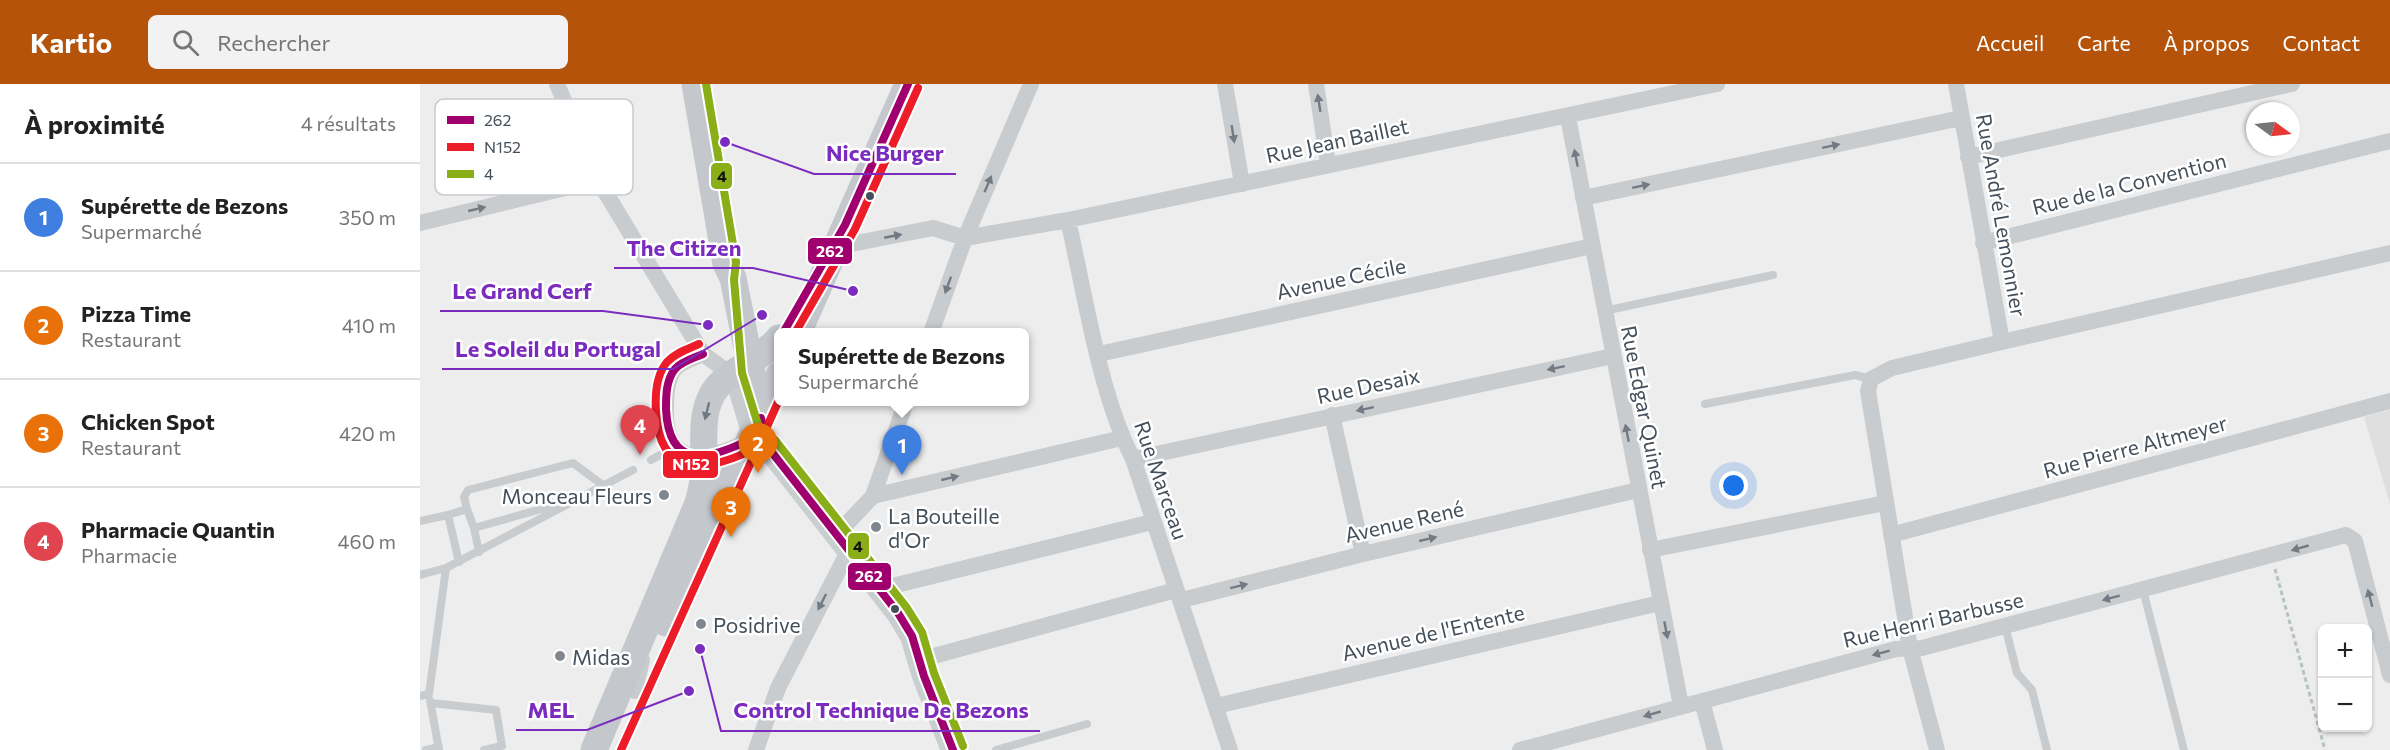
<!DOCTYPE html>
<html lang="fr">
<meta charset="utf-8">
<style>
body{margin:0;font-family:Commissioner,sans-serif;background:#f2f2f2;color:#222}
.controls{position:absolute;right:18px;bottom:18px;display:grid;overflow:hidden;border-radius:9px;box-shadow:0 2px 4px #0004}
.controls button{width:54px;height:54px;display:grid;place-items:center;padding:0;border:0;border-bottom:2px solid #e0e0e0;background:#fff;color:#222;font:30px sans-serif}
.compass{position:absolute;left:1826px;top:18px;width:54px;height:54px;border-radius:50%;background:#fff;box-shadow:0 2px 4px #0004;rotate:105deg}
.you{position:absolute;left:1314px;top:402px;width:21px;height:21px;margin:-15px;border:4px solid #fff;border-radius:50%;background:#1a73e8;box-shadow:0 0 0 9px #1a73e833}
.badge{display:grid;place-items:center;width:39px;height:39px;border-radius:50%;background:#b45309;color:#fff;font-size:20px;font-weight:700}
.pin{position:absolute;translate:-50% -50px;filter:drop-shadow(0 2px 3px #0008)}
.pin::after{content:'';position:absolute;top:32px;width:21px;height:18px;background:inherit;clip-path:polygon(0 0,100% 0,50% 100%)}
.popup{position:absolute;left:354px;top:244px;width:255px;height:78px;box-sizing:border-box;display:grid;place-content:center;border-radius:9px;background:#fff;filter:drop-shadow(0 2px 4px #0005);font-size:20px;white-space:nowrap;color:#767676}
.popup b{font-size:22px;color:#222}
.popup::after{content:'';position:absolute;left:50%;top:100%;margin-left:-12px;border:12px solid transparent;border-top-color:#fff}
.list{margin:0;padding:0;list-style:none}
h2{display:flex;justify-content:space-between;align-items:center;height:78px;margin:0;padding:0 24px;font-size:26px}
h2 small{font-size:20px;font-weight:400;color:#767676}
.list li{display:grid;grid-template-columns:39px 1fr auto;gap:18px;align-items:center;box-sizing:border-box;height:108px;padding:0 24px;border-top:2px solid #e0e0e0}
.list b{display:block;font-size:22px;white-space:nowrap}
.list p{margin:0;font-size:20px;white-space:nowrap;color:#767676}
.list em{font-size:20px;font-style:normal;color:#767676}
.icon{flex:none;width:33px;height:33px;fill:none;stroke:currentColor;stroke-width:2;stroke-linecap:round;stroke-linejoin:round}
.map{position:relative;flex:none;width:1970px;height:666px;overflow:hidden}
header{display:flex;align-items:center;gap:36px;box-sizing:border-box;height:84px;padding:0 30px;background:#b45309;color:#fff}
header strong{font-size:28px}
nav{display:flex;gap:33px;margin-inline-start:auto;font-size:21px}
.search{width:420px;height:54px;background:#f2f2f2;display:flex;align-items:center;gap:15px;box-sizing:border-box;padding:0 21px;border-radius:9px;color:#767676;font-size:22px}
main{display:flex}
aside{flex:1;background:#fff}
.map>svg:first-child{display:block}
.education{fill:#dfdedf}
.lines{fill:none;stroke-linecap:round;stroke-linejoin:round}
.path{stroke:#b5c3be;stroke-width:3;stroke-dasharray:4.5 3;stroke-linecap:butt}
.lane{stroke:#c9ccce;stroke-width:8}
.street{stroke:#c9ccce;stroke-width:16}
.secondary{stroke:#c9ced1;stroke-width:24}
.primary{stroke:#c4c8cc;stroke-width:27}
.bus-1-casing{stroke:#fff;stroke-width:12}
.bus-2-casing{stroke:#fff;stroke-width:12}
.bus-3-casing{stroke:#fff;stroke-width:12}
.bus-1{stroke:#a0006e;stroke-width:8}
.bus-2{stroke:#ed1c29;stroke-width:8}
.bus-3{stroke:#8aae18;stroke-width:8}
.oneway{fill:#727b83}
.oneway2{fill:#707982}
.bus-dot{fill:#434f5a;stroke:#fff;stroke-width:2}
.poi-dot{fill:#7f868d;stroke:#fff;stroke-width:2}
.labels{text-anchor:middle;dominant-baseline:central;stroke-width:5;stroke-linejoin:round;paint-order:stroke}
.street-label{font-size:21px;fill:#434f5a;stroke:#fff}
.poi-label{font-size:21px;fill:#434f5a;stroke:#fff;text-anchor:start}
.key{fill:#fff;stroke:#c7cace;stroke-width:1.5}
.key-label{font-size:16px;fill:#434f5a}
.leader{fill:none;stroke:#7b2cbf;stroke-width:2}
.callout-dot{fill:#7b2cbf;stroke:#fff;stroke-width:2}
.callout-label{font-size:22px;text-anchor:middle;font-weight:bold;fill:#7b2cbf;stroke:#fff;stroke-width:5;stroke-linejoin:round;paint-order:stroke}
.line-badge{stroke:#fff;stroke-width:2}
.badge-label{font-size:16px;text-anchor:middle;font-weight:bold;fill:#fff}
.pale-badge-label{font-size:16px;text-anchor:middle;font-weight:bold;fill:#111}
</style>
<header>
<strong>Kartio</strong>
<div class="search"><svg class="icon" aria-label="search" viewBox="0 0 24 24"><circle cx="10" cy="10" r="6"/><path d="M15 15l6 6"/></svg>Rechercher</div>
<nav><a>Accueil</a><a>Carte</a><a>À propos</a><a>Contact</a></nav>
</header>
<main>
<aside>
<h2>À proximité<small>4 résultats</small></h2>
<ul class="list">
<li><span class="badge" style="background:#3f7fe0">1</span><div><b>Supérette de Bezons</b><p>Supermarché</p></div><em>350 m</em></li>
<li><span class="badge" style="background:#e8710a">2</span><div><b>Pizza Time</b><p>Restaurant</p></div><em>410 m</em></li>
<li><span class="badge" style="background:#e8710a">3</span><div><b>Chicken Spot</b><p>Restaurant</p></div><em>420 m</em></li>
<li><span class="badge" style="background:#e0444e">4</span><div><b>Pharmacie Quantin</b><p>Pharmacie</p></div><em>460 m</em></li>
</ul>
</aside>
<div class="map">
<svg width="1970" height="666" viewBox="0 0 1970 666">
<rect width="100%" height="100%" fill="#eeeded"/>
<path class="education" d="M1970 326V420L1944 333Z"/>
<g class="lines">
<path class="path" d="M1855 485 1905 666"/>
<path class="lane" d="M1184 227 1353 191
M1285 320 1435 291 1451 295
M231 376 254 363
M47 425 44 413 48 406 153 379 184 402
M28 431 47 425 54 444
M0 437 28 431 39 478
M59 468 54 444 146 418
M0 491 26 484 213 386
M1723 506 1764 666
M1585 542 1597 589 1612 606 1627 666
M0 612 9 610 26 484
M10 616 19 666
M11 619 76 626 82 662 64 666
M6 666 19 663
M576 666 667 640"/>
<path class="street" d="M137 0 178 96 283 270 312 291 331 355C289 378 243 387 246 322 246 310 247 296 254 286 260 278 274 274 283 270
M805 0 822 100
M896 0 908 80
M1148 33 1261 622
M1548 73 1872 0
M1163 114 1541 34
M648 136C665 210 679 309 713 375L810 666
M0 139 178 96
M545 154 648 136 1297 0
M1563 159 1970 57
M416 163 513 144 545 154
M511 249 545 154 611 0
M1582 258 1970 169
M679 270 1172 162
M912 331 943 470
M713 375 1193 272
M453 412 702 354
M417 450 453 412 486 318
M1471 451 1970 317
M1230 466 1465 419
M460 505 732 438
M762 516 943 470 1218 406
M499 576 756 506
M215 607 222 576
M1282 617 1295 666
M796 622 1240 519
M336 666 358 604 429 466
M1100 666 1476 565 1502 564 1926 451 1935 457 1970 591
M1517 666 1490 564 1448 307 1451 295 1472 284 1582 258 1536 0"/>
<path class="secondary" d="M331 355 347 362 478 529 492 552 504 592 533 666"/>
<path class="primary" d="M275 0 306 180 313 194 341 334
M378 249 488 0
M246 539 359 291
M174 666 278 419C280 411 282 404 283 396 287 366 276 327 298 302 315 283 343 274 359 254"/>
<defs>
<path id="bus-1" d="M363 249 425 141 488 0
M283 270C274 274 262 277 255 285 246 296 246 312 246 325 249 387 289 376 331 355
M341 334 347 362 478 529 492 552 504 592 533 666"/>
<path id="bus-2" d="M375 249 435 145 498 4
M279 260C268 265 255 269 247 278 236 291 235 311 236 327 239 396 288 388 336 364
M201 666 359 316"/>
<path id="bus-3" d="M286 0 316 178 314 196 322 289 340 347 355 356 487 524 502 548 514 589 543 662"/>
</defs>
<use href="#bus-1" class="bus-1-casing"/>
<use href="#bus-2" class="bus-2-casing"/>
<use href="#bus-3" class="bus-3-casing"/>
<use href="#bus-1" class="bus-1"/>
<use href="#bus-2" class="bus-2"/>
<use href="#bus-3" class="bus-3"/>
</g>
<defs><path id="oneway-solid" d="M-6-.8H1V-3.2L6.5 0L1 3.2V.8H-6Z" transform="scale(1.5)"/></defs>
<g class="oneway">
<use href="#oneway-solid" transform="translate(899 19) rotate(-99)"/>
<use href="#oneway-solid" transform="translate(813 50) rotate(81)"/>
<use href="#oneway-solid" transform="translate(1411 62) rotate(-12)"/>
<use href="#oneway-solid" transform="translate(1156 74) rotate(-101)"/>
<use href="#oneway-solid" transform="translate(568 100) rotate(-67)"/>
<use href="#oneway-solid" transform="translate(1221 102) rotate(-12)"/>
<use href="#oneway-solid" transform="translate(57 125) rotate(-13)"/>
<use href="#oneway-solid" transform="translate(473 152) rotate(-11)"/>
<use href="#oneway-solid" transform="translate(528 201) rotate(110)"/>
<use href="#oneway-solid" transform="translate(1136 284) rotate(168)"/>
<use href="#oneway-solid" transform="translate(945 325) rotate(168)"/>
<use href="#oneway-solid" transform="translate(1207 349) rotate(-101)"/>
<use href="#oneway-solid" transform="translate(530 394) rotate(-13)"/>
<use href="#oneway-solid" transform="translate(1008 455) rotate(-13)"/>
<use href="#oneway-solid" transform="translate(1880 464) rotate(164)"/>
<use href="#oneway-solid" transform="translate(819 502) rotate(-14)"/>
<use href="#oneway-solid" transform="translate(1691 514) rotate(165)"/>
<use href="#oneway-solid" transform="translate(1950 514) rotate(-105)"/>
<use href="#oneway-solid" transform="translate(402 518) rotate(117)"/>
<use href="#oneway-solid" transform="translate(1246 546) rotate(79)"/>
<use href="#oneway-solid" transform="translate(1461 569) rotate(165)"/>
<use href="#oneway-solid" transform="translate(1232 630) rotate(164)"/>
</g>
<use class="oneway2" href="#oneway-solid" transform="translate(287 327) rotate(104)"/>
<g class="bus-dot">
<circle cx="450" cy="112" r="5"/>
<circle cx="475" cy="525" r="5"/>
</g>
<g class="poi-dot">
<circle cx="244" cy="411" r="6"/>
<circle cx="456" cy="443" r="6"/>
<circle cx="281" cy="540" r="6"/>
<circle cx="140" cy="572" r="6"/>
</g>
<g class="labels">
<g class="street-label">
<text transform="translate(917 56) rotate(-12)">Rue Jean Baillet</text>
<text transform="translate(1709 99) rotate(-14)">Rue de la Convention</text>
<text transform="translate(1582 131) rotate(80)">Rue André Lemonnier</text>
<text transform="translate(921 194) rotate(-12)">Avenue Cécile</text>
<text transform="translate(948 301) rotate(-12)">Rue Desaix</text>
<text transform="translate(1225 323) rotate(79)">Rue Edgar Quinet</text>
<text transform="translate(1715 362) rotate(-15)">Rue Pierre Altmeyer</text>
<text transform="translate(742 396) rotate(71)">Rue Marceau</text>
<text transform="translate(984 437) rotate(-13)">Avenue René</text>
<text transform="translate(1513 535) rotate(-13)">Rue Henri Barbusse</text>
<text transform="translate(1013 548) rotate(-13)">Avenue de l'Entente</text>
</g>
<g class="poi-label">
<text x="232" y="411" text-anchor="end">Monceau Fleurs</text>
<text x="468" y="431">La Bouteille<tspan x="468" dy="24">d'Or</tspan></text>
<text x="293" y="540">Posidrive</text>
<text x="152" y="572">Midas</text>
</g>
</g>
<rect x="15" y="15" width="198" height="96" rx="9" class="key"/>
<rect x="27" y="32" width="27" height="8" fill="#a0006e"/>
<rect x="27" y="59" width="27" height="8" fill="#ed1c29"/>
<rect x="27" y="86" width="27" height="8" fill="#8aae18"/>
<g class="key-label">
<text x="64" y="42">262</text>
<text x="64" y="69">N152</text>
<text x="64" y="96">4</text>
</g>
<path class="leader" d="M305 58L394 90H536M433 207L333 184H194M288 241L183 227H20M342 231L253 285H22M269 607L167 646H96M280 565L301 647H620"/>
<g class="callout-dot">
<circle cx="305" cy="58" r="6"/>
<circle cx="433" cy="207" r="6"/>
<circle cx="288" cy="241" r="6"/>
<circle cx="342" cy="231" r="6"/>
<circle cx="269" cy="607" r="6"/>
<circle cx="280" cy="565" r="6"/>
</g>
<g class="callout-label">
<text x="465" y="77">Nice Burger</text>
<text x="264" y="172">The Citizen</text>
<text x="102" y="215">Le Grand Cerf</text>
<text x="138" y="273">Le Soleil du Portugal</text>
<text x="131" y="634">MEL</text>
<text x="461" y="634">Control Technique De Bezons</text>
</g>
<g class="line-badge">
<rect x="290" y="78" width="23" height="28" rx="6" fill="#8aae18"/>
<rect x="387" y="153" width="46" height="28" rx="6" fill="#a0006e"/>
<rect x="242" y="366" width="57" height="29" rx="6" fill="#ed1c29"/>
<rect x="427" y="448" width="23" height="28" rx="6" fill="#8aae18"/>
<rect x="427" y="478" width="45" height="29" rx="6" fill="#a0006e"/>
</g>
<g class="badge-label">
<text x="410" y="173">262</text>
<text x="271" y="386">N152</text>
<text x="449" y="498">262</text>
</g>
<g class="pale-badge-label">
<text x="302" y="98">4</text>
<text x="438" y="468">4</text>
</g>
</svg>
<div class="controls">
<button>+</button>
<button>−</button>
</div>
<svg class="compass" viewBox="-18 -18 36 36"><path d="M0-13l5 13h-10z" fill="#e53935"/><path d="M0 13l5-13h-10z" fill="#767676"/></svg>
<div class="you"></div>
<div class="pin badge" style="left:482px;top:391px;background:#3f7fe0">1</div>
<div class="popup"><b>Supérette de Bezons</b>Supermarché</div>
<div class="pin badge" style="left:338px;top:389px;background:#e8710a">2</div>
<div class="pin badge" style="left:311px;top:453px;background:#e8710a">3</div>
<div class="pin badge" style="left:220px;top:371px;background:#e0444e">4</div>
</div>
</main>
